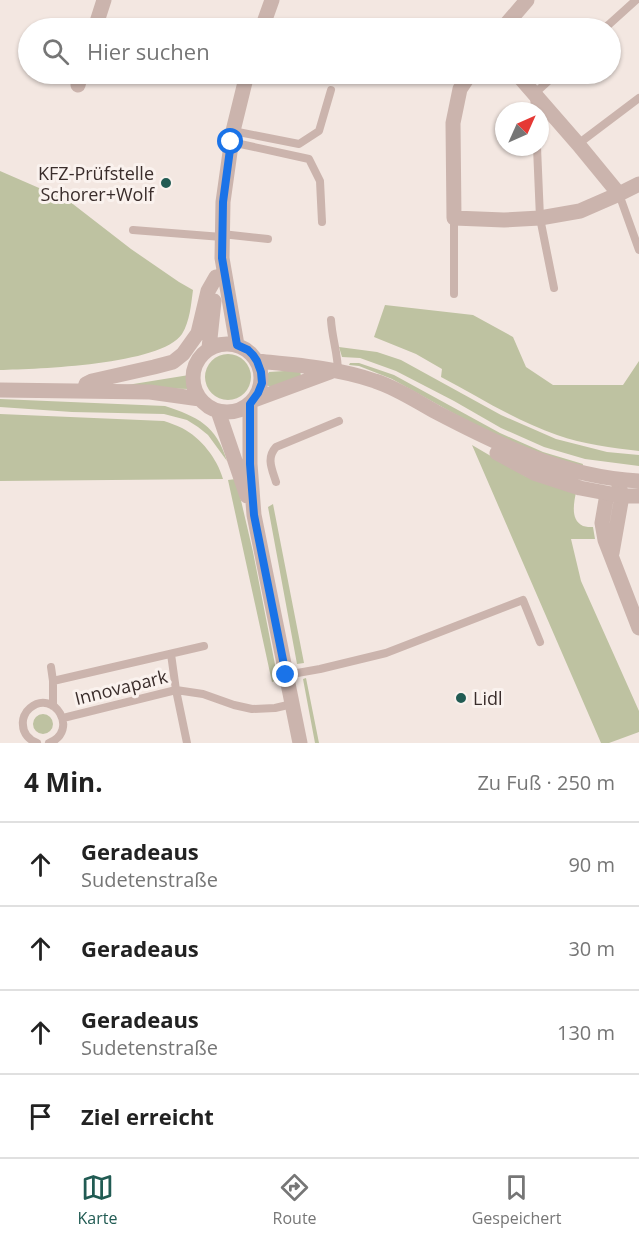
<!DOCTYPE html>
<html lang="de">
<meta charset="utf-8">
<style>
body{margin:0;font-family:"Open Sans",sans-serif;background:#f2f2f2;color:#222}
.compass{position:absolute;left:495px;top:102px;width:54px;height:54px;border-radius:50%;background:#fff;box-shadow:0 2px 4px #0004;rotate:45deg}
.stop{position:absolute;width:18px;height:18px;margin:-14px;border:4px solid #1a73e8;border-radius:50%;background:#fff}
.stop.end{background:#1a73e8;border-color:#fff;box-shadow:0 2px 6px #0008}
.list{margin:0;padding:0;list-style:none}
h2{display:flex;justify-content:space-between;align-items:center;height:78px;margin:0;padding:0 24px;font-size:26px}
h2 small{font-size:20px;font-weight:400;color:#767676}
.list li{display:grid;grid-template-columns:39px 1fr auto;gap:18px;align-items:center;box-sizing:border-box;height:84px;padding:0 24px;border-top:2px solid #e0e0e0}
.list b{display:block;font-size:22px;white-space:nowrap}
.list p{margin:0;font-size:20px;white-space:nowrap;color:#767676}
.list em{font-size:20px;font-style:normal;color:#767676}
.icon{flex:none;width:33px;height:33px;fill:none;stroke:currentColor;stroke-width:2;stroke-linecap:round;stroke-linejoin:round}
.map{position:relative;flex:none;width:639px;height:743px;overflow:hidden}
.search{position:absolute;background:#fff;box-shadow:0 2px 4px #0004;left:18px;right:18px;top:18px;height:66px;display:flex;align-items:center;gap:15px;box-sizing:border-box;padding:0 21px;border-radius:33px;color:#767676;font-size:22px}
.sheet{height:414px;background:#fff}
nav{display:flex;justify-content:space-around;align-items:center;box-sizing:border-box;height:84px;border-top:2px solid #e0e0e0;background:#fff;font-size:16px;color:#767676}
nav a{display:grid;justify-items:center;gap:3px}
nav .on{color:#215b53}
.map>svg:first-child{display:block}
.green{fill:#bec2a1}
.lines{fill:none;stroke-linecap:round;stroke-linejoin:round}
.service{stroke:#cbb4ad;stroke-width:8}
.minor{stroke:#cbb4ad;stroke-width:15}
.tertiary{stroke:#cbb4ad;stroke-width:15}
.route{stroke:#1a73e8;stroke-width:8}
.poi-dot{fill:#215b53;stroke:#faf2ee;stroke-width:2}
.labels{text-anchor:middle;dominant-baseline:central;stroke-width:6;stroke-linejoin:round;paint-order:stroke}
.poi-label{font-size:18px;fill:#3a2d2b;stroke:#faf2ee;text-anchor:end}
.street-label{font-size:18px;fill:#3a2d2b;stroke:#faf2ee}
</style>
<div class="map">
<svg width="639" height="743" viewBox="0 0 639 743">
<rect width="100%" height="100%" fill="#f3e7e1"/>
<path class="green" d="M0 171 69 201 131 249 179 282 193 290C191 304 190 321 182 334 161 365 37 369 0 370Z
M385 305 473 315 513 337 526 367 553 385H623L639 361V451C612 448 583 444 557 435 516 421 479 397 441 377L442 369 416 354 374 337Z
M339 347 377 352 401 360 501 415 556 439 607 452 639 455V466L585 459 544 447 501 428 454 401 396 371 360 358 342 357Z
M205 377a23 23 0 1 1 46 0a23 23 0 1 1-46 0Z
M350 363H359L394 375 500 433 543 452 583 464 582 468 496 437 392 379 359 366 349 365Z
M300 370 301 376 270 387 267 385V375L269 372Z
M189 375 190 389 148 388 121 386Z
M0 399 165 406C198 417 216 425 227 461L208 435 198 427 187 420 164 414 72 412 0 407Z
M0 414 164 421C170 423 176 425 182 428 201 438 217 458 223 479L0 481Z
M472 445 525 476 576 492C574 503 570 520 583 526 586 527 590 527 593 527L595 539H571L581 581 639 711V732L609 743H601Z
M236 479 253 552 278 680 272 682 228 480Z
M273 504 304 663 297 664 268 507Z
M306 678 319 743H315L303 679Z
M33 724a10 10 0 1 1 20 0a10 10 0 1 1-20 0Z"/>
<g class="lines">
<path class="service" d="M605 28 636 0
M535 111 534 94 556 74
M233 131 299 144 319 131 331 90
M231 142 309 159 320 181 322 222
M578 144 639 98
M537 147 540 218 554 288
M619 194 639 250
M133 230 222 237
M222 234 268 239
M454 294V218
M331 320C332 338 338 354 338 372
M276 482C272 469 266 458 276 447L339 421
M171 654 176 690 187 743
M51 667 53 681V706
M286 675 320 669 386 653 523 600 540 642
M53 681 204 646
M63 718 176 690 203 694 234 705 252 709 275 708 292 704
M37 743C30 740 23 734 23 725 22 719 25 712 30 708 54 688 80 731 49 743"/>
<path class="minor" d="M95 28 104 0
M503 28 527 0
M470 74 460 89 453 123 454 218 504 220 540 218 580 211 619 194 639 184
M517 74 578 144 619 194
M78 85 81 74
M607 494 602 523 605 540 639 628
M612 553 622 496 619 486"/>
<path class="tertiary" d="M262 28 272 0
M193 378a34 34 0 1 1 68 0a34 34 0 1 1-68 0Z
M237 345 222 258 223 202 233 131 247 74
M209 348 214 301
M257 361C296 365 338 368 375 381 397 388 416 401 436 412 501 446 564 477 639 481
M86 384 92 381 154 367 173 362 183 354 198 333 208 291 216 277
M0 390 150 392 200 399
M254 400 330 372
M250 404V464L254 515 300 743
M218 411 247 496
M497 453 534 473 580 488 622 496H639"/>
</g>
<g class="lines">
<path class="route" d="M231 142 223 202 222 258 237 345 248 350 253 355 257 361 261 372 262 383 258 393 250 404V464L254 515 286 675"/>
</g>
<g class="poi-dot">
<circle cx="166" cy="183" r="6"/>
<circle cx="461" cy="698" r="6"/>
</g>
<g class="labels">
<g class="poi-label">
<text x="154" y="173">KFZ-Prüfstelle<tspan x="154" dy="21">Schorer+Wolf</tspan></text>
<text x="473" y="698" text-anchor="start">Lidl</text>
</g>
<g class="street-label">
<text transform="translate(121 687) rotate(-14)">Innovapark</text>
</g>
</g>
</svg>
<svg class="compass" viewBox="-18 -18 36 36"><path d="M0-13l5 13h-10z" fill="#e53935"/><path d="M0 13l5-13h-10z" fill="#767676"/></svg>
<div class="stop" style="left:231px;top:142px"></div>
<div class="stop end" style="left:286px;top:675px"></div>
<div class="search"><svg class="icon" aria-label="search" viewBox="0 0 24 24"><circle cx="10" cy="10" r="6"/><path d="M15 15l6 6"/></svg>Hier suchen</div>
</div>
<section class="sheet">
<h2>4 Min.<small>Zu Fuß · 250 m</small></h2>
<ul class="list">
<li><svg class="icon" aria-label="ahead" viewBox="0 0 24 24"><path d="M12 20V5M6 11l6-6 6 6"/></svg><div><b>Geradeaus</b><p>Sudetenstraße</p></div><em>90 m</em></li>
<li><svg class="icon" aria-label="ahead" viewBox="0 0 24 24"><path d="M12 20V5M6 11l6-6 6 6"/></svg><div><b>Geradeaus</b></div><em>30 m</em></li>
<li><svg class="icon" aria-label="ahead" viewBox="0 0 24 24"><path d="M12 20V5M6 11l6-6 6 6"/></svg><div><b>Geradeaus</b><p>Sudetenstraße</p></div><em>130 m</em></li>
<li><svg class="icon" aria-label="arrive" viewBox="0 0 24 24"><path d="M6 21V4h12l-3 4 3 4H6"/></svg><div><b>Ziel erreicht</b></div></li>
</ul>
</section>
<nav>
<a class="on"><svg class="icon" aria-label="map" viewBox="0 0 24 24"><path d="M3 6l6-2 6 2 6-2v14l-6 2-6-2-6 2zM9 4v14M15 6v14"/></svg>Karte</a>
<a><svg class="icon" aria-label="directions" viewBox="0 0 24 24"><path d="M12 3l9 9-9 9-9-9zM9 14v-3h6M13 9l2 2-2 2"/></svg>Route</a>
<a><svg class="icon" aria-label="saved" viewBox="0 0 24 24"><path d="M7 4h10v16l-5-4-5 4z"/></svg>Gespeichert</a>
</nav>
